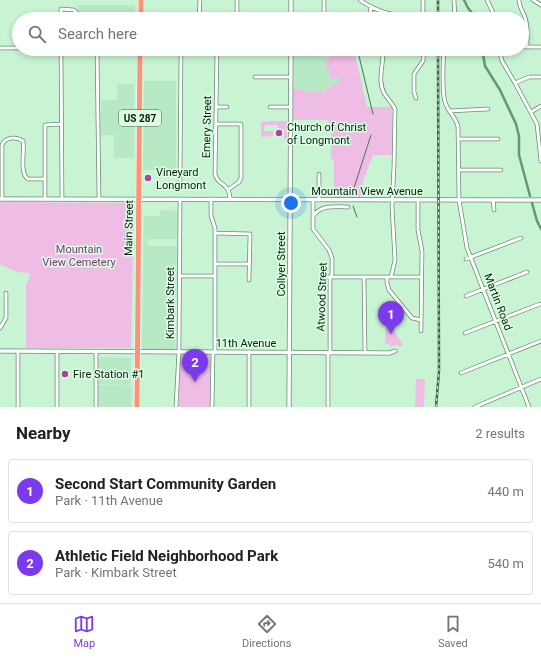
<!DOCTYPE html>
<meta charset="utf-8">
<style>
body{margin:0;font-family:Roboto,sans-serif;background:#f2f2f2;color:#202124}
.you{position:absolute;left:291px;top:203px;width:14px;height:14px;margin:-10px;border:3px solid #fff;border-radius:50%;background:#1a73e8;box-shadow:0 0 0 6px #1a73e833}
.badge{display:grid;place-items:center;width:26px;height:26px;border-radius:50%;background:#7c3aed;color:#fff;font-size:13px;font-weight:700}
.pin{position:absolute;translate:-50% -33px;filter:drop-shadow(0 1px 2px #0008)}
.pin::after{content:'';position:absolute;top:21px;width:14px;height:12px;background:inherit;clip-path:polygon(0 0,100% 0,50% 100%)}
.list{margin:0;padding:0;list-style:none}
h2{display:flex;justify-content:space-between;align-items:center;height:52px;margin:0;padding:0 16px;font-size:17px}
h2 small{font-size:13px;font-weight:400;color:#757577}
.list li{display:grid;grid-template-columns:26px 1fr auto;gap:12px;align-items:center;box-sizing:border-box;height:64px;margin:0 8px 8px;padding:0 8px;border:1px solid #e0e0e0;border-radius:4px}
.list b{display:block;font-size:15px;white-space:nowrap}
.list p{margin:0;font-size:13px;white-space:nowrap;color:#757577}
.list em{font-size:13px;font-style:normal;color:#757577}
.icon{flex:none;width:22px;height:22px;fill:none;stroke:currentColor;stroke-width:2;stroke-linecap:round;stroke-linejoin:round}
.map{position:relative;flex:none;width:541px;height:407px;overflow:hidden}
.search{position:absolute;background:#fff;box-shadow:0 2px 6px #0003;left:12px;right:12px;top:12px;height:44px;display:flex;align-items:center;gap:10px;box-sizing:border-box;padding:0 14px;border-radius:22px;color:#757577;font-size:15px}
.sheet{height:196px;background:#fff}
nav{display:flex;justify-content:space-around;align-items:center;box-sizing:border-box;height:56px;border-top:1px solid #e0e0e0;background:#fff;font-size:11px;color:#757577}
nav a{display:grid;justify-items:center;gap:2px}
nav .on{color:#7c3aed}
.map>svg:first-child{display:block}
.built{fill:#b6e9c4}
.green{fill:#eebce5}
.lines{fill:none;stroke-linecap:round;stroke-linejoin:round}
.stream{stroke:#457554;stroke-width:1}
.canal{stroke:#5e9c71;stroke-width:2.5}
.minor-casing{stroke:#648c6f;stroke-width:4.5}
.tertiary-casing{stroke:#648c6f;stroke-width:5}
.trunk-casing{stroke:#fff;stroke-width:6}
.minor{stroke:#fff;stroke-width:3}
.tertiary{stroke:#fff;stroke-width:3.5}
.trunk{stroke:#fb927c;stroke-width:5}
.rail-casing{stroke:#47604e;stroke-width:2.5}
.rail{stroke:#dcffe4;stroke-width:1;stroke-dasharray:3;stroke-linecap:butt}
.poi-dot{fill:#ae42a1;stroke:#dcffe4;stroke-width:1.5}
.labels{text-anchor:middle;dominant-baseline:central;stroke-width:3;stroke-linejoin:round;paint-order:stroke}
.shield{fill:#dcffe4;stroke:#4a5f50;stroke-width:1}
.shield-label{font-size:10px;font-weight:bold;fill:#0b1b10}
.street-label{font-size:11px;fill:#0b1b10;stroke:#dcffe4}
.poi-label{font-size:11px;fill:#0b1b10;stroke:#dcffe4;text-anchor:start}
.park-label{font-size:11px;fill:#7b3772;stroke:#dcffe4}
</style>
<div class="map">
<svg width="541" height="407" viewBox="0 0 541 407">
<rect width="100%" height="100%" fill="#c8f4d3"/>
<path class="built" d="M78 5H135V19H78Z
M294 51H354L368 111 328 120H293Z
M144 81H176V170H143Z
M117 84H134V158H114V135H100L101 100H117Z
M160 210 177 211V239H148L147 246H177L175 349H143L142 346 144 216H160Z
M98 357 131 358V385L98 384Z
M98 385 132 386 131 407H97Z"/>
<path class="green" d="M330 51H354L367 107H392V155H373L363 181 360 198 334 197V160L331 159V133L328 120H293V89L304 90V92H317L318 103 319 92 326 91V88L332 87 334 83H339V78H334L333 82V79H330V71H327L326 61 328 58H330Z
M273 121H287V139H284V130H278V125H265L264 131H273V136L261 137V122Z
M0 202 131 203 134 205 131 347 130 348H26V285L29 279V273L17 272 0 264Z
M388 321 403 345 399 347 396 345 391 347 389 344H385L386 324Z
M182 354H208L210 356V407H179L180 356Z
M416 379H425L424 407H415Z"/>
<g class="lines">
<path class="stream" d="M358 52 373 114
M353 191 371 135
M353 206 357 217"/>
<path class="canal" d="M464 0 468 8 477 19
M482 49 485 66 500 90 516 124 519 136V155L530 196
M532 203 537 221 541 229"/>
<defs>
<path id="minor" d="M360 0C379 14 400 17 423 17
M454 0 455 19
M487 0 496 19
M519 0C519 8 525 14 526 21 528 29 527 38 527 47
M533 0 541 5
M61 19V9L74 10 77 13V19
M199 19 200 0
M237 19V0
M324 19V0
M369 19 371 7
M423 19V0
M522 47H541
M0 48H19
M61 49 62 199
M97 49 99 199
M217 49 215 174C218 187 229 181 230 199
M383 49C384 63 377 80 384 93 387 98 392 103 395 109L394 166 392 207 395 260 391 277
M444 49C443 60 442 93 445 102 448 112 456 117 458 127L459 200 467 248 529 407
M499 49 502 61 515 83 537 124 541 161
M255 77H290
M515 83 529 77H541
M416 98 414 92V74L423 61 424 49
M217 107H227
M270 107H291
M449 111 488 109
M531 112 541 106
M217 124H241V178L239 182 229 189
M459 139H498
M459 170H501
M180 183 181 49
M2 199V145C5 137 16 136 23 141 25 151 19 173 28 179H45
M45 199V125L61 124
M211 199V216L215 228V352
M313 200V229L329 250 332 258V274L330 277V353
M319 200V174
M418 200V230L422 251 421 331
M493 200 494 210
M313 216C322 204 335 207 348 207
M215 233 250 234 249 280
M466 259 521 238
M215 264H249
M324 274 327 277H421
M179 276H215
M364 277 365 353
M387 277V283L389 290 412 318 421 320
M466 296 527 272
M0 328 6 318V293
M465 333 540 304
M328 353V407
M461 373 541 341
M18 407V351
M57 407V351
M96 407V351
M176 407 179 351 180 199
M212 407 213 352
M249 407V352
M475 407 541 379"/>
<path id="tertiary" d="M291 19V0
M0 199 541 200
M0 351 390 353 395 351
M289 407 291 49"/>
<path id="trunk" d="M141 19V0
M137 407 140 49"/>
</defs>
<use href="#minor" class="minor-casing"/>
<use href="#tertiary" class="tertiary-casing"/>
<use href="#trunk" class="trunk-casing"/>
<use href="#minor" class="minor"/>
<use href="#tertiary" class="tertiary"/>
<use href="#trunk" class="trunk"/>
<defs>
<path id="rail" d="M438 19V0
M436 407 439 371 438 49"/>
</defs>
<use href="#rail" class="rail-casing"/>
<use href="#rail" class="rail"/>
</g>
<g class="poi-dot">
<circle cx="279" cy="133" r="4"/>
<circle cx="148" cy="178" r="4"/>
<circle cx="65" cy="374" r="4"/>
</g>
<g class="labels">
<rect class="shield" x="119" y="110" width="42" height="16" rx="3"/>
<g class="shield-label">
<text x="140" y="118">US 287</text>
</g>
<g class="street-label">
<text transform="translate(207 127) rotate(-89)">Emery Street</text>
<text x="367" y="191">Mountain View Avenue</text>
<text transform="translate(129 228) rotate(-89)">Main Street</text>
<text transform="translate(281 264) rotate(-90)">Collyer Street</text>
<text transform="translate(322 297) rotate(-88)">Atwood Street</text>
<text transform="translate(498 302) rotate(69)">Martin Road</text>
<text transform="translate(170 303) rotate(-90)">Kimbark Street</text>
<text x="246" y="343">11th Avenue</text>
</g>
<g class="poi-label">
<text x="287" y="127">Church of Christ<tspan x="287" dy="13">of Longmont</tspan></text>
<text x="156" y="172">Vineyard<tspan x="156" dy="13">Longmont</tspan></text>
<text x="73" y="374">Fire Station #1</text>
</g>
<g class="park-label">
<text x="79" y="249">Mountain<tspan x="79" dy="13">View Cemetery</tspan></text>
</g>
</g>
</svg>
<div class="you"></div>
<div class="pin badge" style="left:391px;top:334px">1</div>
<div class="pin badge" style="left:195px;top:382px">2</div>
<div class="search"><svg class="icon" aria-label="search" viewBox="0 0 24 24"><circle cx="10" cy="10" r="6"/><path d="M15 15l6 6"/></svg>Search here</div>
</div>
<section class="sheet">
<h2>Nearby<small>2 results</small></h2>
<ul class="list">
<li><span class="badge">1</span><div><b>Second Start Community Garden</b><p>Park · 11th Avenue</p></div><em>440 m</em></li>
<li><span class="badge">2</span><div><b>Athletic Field Neighborhood Park</b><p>Park · Kimbark Street</p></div><em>540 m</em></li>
</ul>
</section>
<nav>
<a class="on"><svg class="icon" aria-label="map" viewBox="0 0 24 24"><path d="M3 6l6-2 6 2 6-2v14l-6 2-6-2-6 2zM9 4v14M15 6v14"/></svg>Map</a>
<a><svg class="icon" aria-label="directions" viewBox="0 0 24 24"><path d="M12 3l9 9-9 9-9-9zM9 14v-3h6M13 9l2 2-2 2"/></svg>Directions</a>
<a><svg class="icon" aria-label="saved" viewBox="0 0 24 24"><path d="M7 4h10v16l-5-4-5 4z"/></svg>Saved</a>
</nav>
